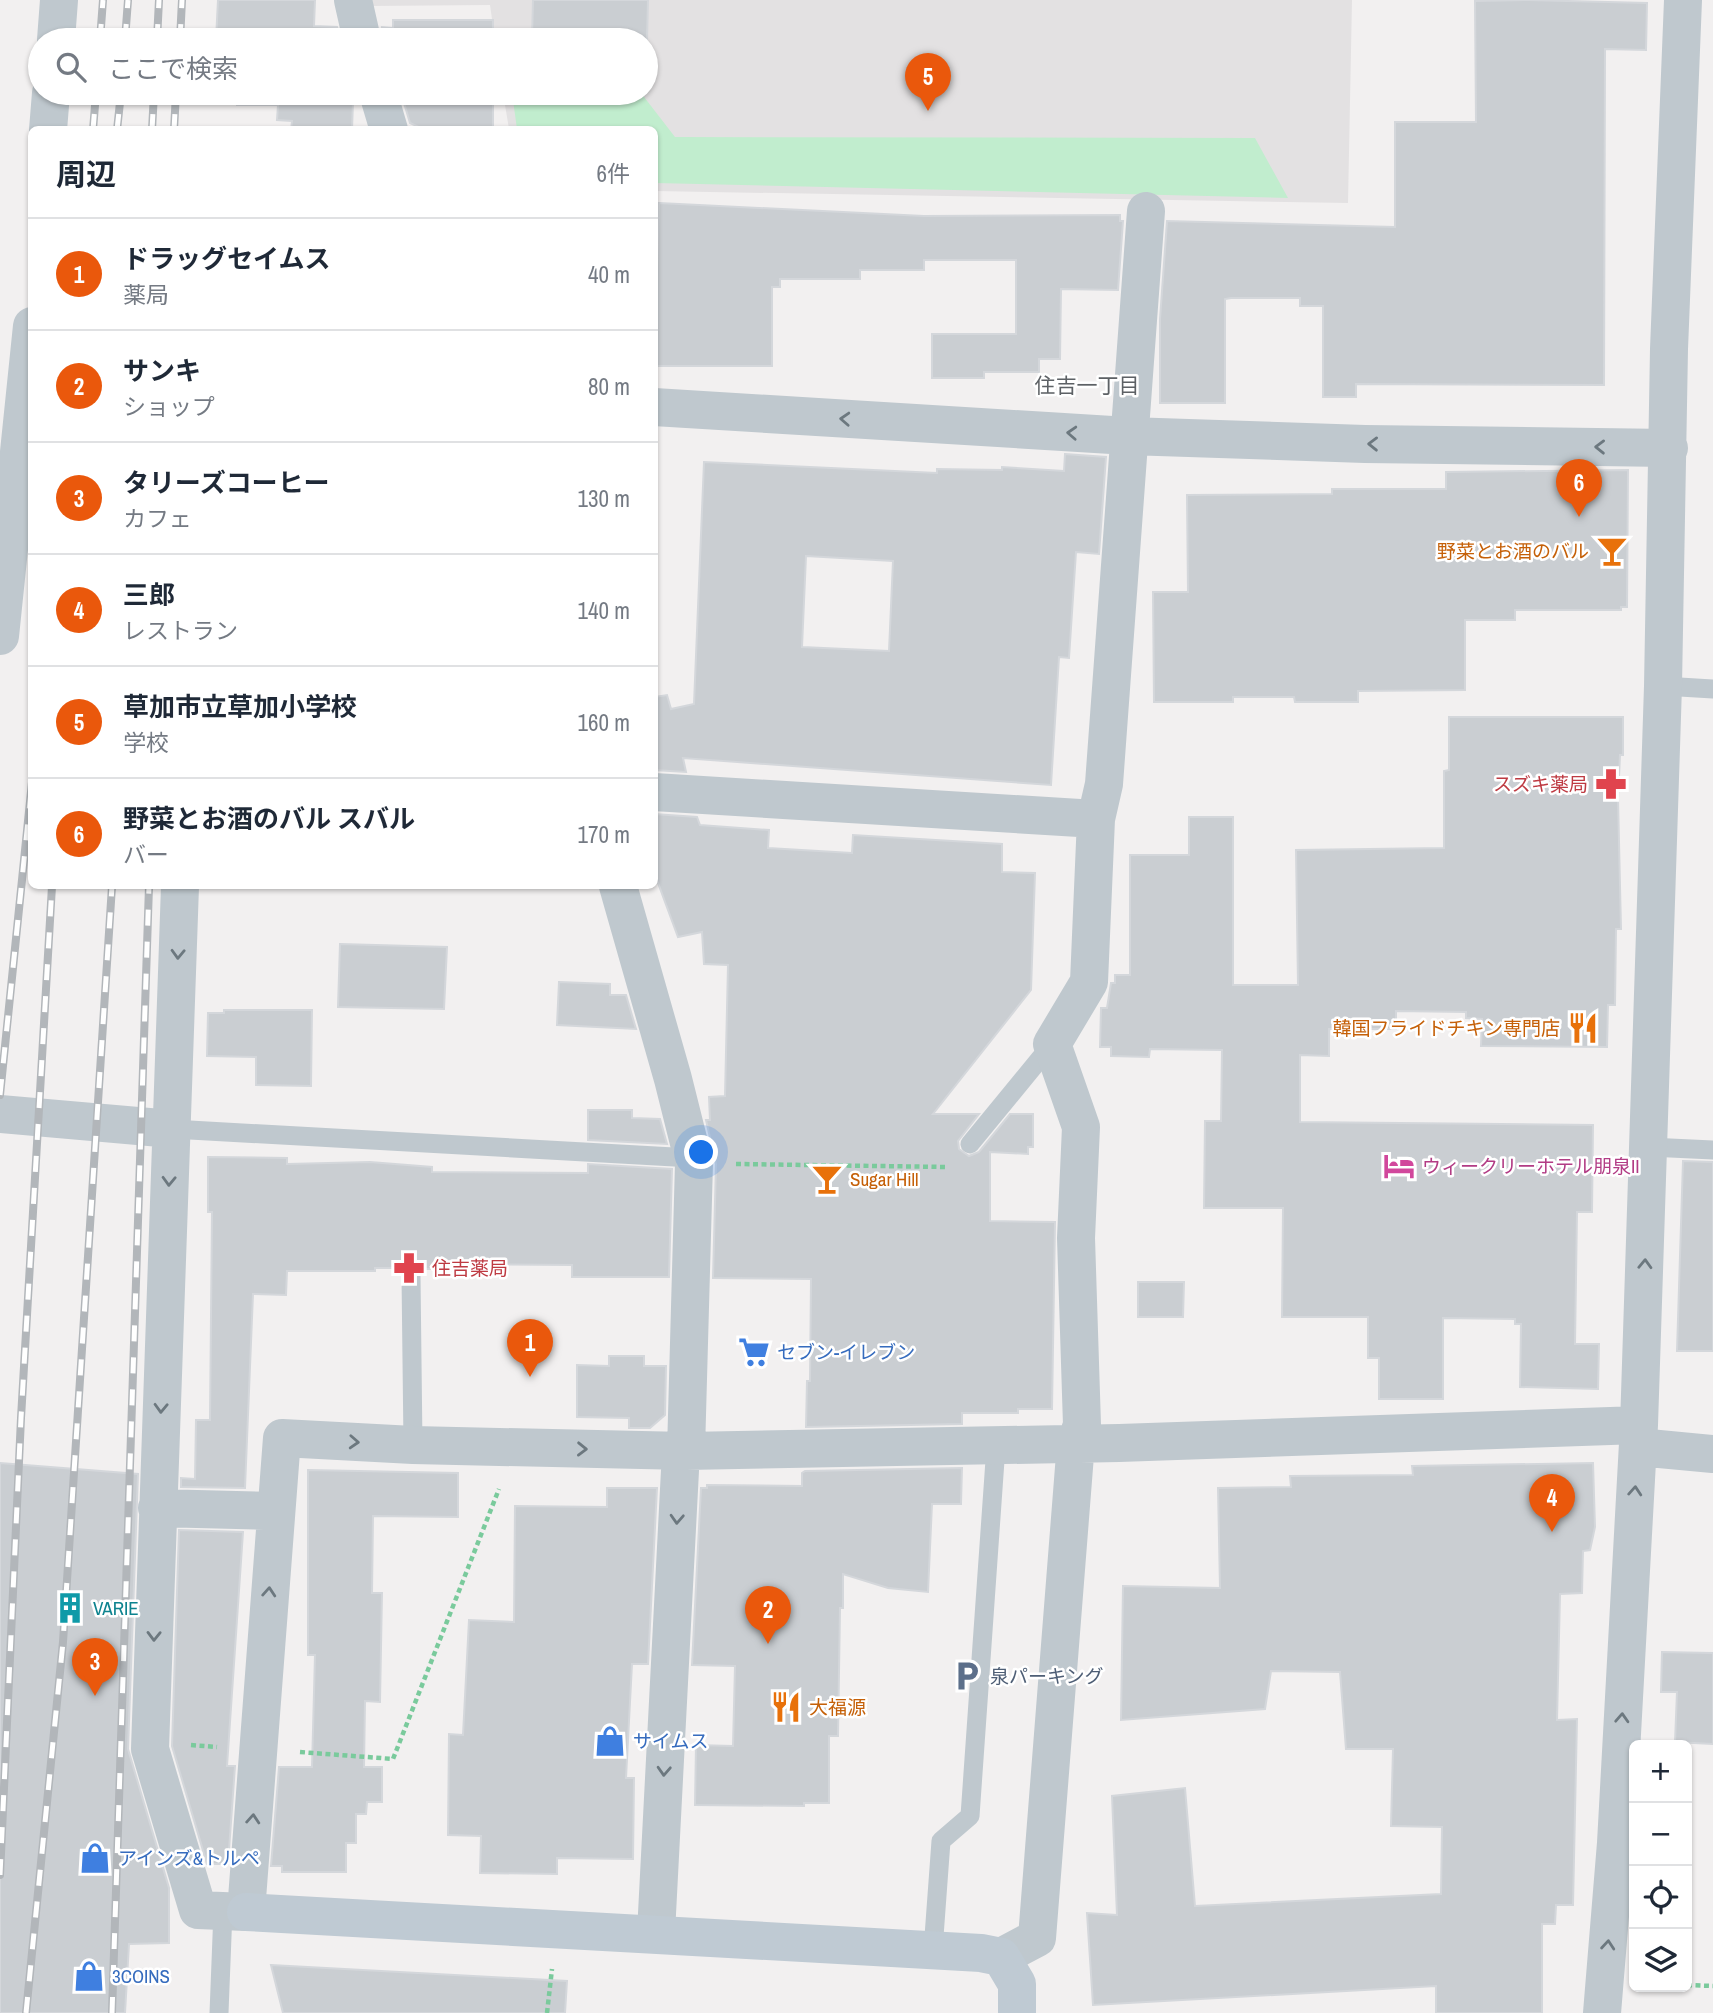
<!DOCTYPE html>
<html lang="ja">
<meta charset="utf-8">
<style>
body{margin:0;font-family:"Archivo Narrow","Noto Sans JP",sans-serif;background:#f2f2f3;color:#1f2937}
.controls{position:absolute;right:21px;bottom:21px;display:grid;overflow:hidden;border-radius:10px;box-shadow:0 2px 5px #0004}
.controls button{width:63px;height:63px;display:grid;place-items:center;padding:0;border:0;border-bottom:2px solid #e0e1e3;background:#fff;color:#1f2937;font:35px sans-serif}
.you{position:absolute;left:702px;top:1153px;width:24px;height:24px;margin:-18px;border:5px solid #fff;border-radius:50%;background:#1a73e8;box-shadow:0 0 0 10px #1a73e833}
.badge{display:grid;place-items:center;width:46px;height:46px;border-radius:50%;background:#ea580c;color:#fff;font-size:23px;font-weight:700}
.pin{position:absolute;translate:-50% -58px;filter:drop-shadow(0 2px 4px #0008)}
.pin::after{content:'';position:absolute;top:37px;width:24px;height:21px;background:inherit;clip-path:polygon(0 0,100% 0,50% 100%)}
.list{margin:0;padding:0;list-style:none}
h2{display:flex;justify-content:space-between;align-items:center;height:91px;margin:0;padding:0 28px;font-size:30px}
h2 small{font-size:23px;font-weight:400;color:#747a83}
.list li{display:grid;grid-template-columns:46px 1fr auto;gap:21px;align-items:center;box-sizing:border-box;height:112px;padding:0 28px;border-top:2px solid #e0e1e3}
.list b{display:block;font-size:26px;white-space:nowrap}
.list p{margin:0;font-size:23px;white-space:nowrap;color:#747a83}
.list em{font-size:23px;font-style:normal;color:#747a83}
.icon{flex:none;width:38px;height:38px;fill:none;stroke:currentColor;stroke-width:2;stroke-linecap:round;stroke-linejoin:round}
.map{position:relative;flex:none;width:1713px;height:2013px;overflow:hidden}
.search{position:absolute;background:#fff;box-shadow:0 2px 5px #0004;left:28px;top:28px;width:630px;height:77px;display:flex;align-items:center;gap:18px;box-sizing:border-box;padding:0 24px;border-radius:38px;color:#747a83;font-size:26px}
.panel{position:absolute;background:#fff;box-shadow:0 2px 5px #0004;left:28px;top:126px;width:630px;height:763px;border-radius:10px}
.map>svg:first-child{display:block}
.education{fill:#e3e1e2}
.green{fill:#c1edce}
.building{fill:#caced2;stroke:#d4d7db;stroke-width:2;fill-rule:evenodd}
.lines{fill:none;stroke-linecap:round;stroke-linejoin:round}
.path{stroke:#7aca9c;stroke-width:4.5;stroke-dasharray:5 3.5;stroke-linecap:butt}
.lane{stroke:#bfc8ce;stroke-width:19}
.street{stroke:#bfc8ce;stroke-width:38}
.secondary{stroke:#bfcad3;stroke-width:38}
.rail-casing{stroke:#b2b6ba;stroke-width:8}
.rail{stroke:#fff;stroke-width:5;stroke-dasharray:16;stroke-linecap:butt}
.oneway{stroke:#6c787f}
.labels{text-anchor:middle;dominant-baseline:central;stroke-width:5;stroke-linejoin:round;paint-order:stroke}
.food-label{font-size:19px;fill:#c56008;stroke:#fff;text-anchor:end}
.health-label{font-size:19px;fill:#be3a42;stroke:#fff;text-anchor:end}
.hotel-label{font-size:19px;fill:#b23c85;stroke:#fff;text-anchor:start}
.shop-label{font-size:19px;fill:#366cbe;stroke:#fff;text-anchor:start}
.culture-label{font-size:19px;fill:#0d838f;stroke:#fff;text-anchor:start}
.service-label{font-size:19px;fill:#4e5e75;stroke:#fff;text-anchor:start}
.neighbourhood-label{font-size:21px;fill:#5d6165;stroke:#fff}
</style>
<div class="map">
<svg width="1713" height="2013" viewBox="0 0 1713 2013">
<rect width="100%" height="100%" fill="#f2f0f0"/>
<path class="education" d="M369 0H1352L1348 203 655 191 654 130 509 129 503 93H646V40H495L490 5 368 6Z"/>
<path class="green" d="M512 93H641L675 137 1255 138 1288 198 655 183 654 130 517 129Z"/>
<path class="building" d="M218 0H315L314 26 337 27 340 40H216Z
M533 0H648L647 41 532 38Z
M1528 0 1647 3 1646 50 1605 49 1604 385 1356 384V397H1323V306H1300V298H1231L1225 299V403H1160V319L1167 221 1395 227V122H1476L1475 1Z
M393 20H493V40H383L382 27 393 28Z
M237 93H357L358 103 353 101 352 130H291L292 121 277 120 278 105H237Z
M401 93H493V130H425L410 123Z
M659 203 924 216 1120 215V221H1123L1118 290 1061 289 1060 359H1039V372H984V378H932V334H1016V260H924V270H860V279H780V287H772V366H654Z
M1065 454 1106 457 1099 554 1076 552 1069 658 1059 657 1051 785 683 758 686 772 654 770V697L667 695 671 709 694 704 704 462 937 473V469L1002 470V467L1064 471ZM806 556 893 561 889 651 802 647Z
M1628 470 1627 607H1621V610H1515V620H1465V690L1358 691V702H1295L1294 697H1233V702H1154L1153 592H1188L1187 495 1332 494V489H1446V472Z
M1449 717H1623V755H1620L1618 798 1621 929H1616L1615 1005H1608L1607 1047 1481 1046 1482 1019 1466 1018V1012L1396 1011V1029H1329V1056L1300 1055V1122L1593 1125 1592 1212H1577L1575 1344H1599L1598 1389 1520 1387 1521 1324H1515V1319L1443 1318V1399H1379V1358H1368V1317H1282L1283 1208H1204L1205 1121H1221L1222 1050 1150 1049 1149 1057 1111 1056V1047H1100L1101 1008H1107L1111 983H1115V975H1130V855H1189V817H1233V985H1298L1296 850 1444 848V771L1449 770Z
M654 814 697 817 700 825 769 830 768 848 852 853 853 835 1002 844V872L1035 873 1031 990 933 1114H979L958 1141 959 1149 969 1156 979 1152 1010 1114H1033V1147H1028V1154L990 1152V1221L1055 1222 1052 1409H1018V1413H962V1424L806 1427 807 1381H810L811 1279 713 1278 716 1164 706 1120H710L709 1097 725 1096 728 965 704 964 702 932 678 937 654 872Z
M340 944 447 947 444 1009 338 1007Z
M559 982 610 984V995H626L636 1029 557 1025Z
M224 1010H312L311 1086 256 1085V1057L207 1056 208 1013H224Z
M588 1110H632V1118L660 1119 667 1144 588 1140Z
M208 1157 287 1158V1164L370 1162 432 1167V1172L588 1173V1164L672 1169 669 1277H572V1265L436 1264 437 1269H421L410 1264 402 1268H375V1271H287L286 1295 253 1294 245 1488 181 1487V1478L195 1479 196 1420H210L212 1212H208Z
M1683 1161 1713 1162V1351H1677Z
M1138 1282H1184L1183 1317H1138Z
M609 1356H644V1366H666L665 1415 650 1428H629V1418L577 1417V1365L609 1366Z
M0 1463 138 1474 128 1749 169 1888V1943L129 1944 125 2013H0Z
M1593 1463 1595 1527 1590 1550 1583 1551 1582 1593 1560 1594 1557 1720 1577 1719 1573 1905H1556L1555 1924H1542V2013H1436V1986L1093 2005 1087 1913 1117 1915 1112 1796 1185 1788 1195 1906 1441 1894 1442 1827 1391 1826 1393 1749H1346L1340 1672 1271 1671 1265 1709 1121 1720 1123 1586 1220 1588 1218 1488 1291 1487 1290 1476 1413 1475 1412 1466Z
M962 1468 961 1504H932L928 1592 888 1588 843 1574V1608H840L838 1736H829V1803H804V1806L695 1805 696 1745 733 1746 735 1666 692 1665 701 1488H707V1485L802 1486V1473L805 1471Z
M308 1470 458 1473V1517L373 1516 372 1593H382L380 1702 365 1701 364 1767H382V1802H367L366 1814H356V1843H346V1872H282V1866H271L279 1767H312L315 1655H308Z
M607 1488H657L648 1664H632L626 1778H634L633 1859 557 1858V1874L480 1873 481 1836 448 1835 449 1734 463 1735 469 1620 514 1622 515 1506 607 1507Z
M179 1530 243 1532 227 1766H235L228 1864H207L172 1746Z
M1662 1652 1713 1653V1744L1675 1742 1677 1692H1661Z
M271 1965 567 1981 565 2013H283Z"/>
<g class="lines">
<path class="path" d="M736 1164 948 1167
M191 1745 217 1747
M300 1752 393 1759 499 1489
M1687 1985 1713 1986
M547 2013 552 1969"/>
<path class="lane" d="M1663 686 1713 689
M172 1129 692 1158
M970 1144 1052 1044
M1649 1147 1713 1150
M411 1276 413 1445
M933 1950 941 1841 970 1816 996 1446
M219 2013 223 1911"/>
<path class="street" d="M353 0 362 40
M56 40 59 0
M378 93 389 130
M48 130 51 93
M654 407 1128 436 1365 444 1669 448
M0 636 32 326
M654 792 1096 819
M180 886 150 1749 198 1910 246 1912 282 1438 413 1445 686 1451 1119 1443 1639 1425
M618 886 673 1079 694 1163 686 1451
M0 1114 172 1129
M1638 1447 1713 1454
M157 1508 275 1511
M656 1933 681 1451
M1001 1957 1037 1938 1076 1442 1082 1425 1076 1238 1081 1127 1052 1044 1089 982 1096 819 1104 784 1146 211
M1602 2013 1616 1843 1639 1425 1663 686 1669 349 1683 0"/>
<path class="secondary" d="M246 1912 981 1953 1001 1957 1017 1984V2013"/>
<defs>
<path id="rail" d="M100 40 103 0
M125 40 128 0
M157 40 159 0
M180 40 182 0
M93 130 96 93
M117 130 121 93
M152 130 154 93
M174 130 176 93
M0 1095 32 782
M0 1875 21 1418 52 886
M26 2013 63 1642 112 886
M112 2013 149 886"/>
</defs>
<use href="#rail" class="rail-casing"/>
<use href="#rail" class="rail"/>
</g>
<defs><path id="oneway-chevron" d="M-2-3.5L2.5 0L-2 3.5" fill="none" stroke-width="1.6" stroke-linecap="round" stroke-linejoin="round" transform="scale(1.75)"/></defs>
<g class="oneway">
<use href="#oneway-chevron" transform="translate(845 419) rotate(-177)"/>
<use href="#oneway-chevron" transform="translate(1072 433) rotate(-177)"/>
<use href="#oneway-chevron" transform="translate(1373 444) rotate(-179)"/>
<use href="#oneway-chevron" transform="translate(1600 447) rotate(-179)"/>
<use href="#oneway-chevron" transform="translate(178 954) rotate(92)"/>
<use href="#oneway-chevron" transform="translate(169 1181) rotate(92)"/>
<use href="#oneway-chevron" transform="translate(1645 1264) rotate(-88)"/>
<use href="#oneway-chevron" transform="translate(161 1408) rotate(92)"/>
<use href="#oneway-chevron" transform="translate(354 1442) rotate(3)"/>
<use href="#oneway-chevron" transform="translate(582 1449) rotate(1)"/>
<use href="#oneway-chevron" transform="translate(1635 1491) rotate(-86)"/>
<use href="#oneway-chevron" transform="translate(677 1519) rotate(93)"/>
<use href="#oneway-chevron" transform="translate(269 1592) rotate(-86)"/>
<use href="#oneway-chevron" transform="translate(154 1636) rotate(91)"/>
<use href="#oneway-chevron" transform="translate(1622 1718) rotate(-87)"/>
<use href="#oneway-chevron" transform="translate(664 1771) rotate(93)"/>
<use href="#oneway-chevron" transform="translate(253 1819) rotate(-86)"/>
<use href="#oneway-chevron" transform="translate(1608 1945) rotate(-85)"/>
</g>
<defs>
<symbol id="bar-bare" viewBox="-9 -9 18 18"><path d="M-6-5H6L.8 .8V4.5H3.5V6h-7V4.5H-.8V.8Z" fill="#e8710a" stroke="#fff" stroke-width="2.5" paint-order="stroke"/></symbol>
<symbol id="pharmacy-bare" viewBox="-9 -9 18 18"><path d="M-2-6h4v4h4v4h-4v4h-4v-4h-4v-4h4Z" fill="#e0444e" stroke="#fff" stroke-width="2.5" paint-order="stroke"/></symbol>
<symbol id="restaurant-bare" viewBox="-9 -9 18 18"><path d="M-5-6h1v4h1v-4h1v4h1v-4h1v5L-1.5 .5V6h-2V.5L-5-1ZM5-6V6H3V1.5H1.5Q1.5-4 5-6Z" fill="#e8710a" stroke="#fff" stroke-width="2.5" paint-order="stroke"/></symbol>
<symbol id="hotel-bare" viewBox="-9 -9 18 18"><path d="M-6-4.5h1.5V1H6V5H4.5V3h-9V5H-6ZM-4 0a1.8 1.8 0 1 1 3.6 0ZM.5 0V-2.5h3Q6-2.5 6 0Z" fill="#d1479c" stroke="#fff" stroke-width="2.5" paint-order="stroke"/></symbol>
<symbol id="supermarket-bare" viewBox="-9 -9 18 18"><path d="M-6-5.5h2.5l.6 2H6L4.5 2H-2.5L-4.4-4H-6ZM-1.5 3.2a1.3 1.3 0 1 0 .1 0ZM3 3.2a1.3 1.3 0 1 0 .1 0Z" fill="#3f7fe0" stroke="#fff" stroke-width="2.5" paint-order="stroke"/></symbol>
<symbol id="building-bare" viewBox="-9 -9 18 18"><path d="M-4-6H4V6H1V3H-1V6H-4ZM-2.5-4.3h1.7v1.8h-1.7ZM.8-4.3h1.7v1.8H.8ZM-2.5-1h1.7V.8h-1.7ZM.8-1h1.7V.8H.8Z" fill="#0f9aa8" stroke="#fff" stroke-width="2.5" paint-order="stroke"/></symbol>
<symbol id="parking-bare" viewBox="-9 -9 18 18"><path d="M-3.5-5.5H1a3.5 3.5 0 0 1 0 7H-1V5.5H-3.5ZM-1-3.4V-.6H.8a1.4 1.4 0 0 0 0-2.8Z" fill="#5c6f8a" stroke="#fff" stroke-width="2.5" paint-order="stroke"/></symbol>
<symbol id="shop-bare" viewBox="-9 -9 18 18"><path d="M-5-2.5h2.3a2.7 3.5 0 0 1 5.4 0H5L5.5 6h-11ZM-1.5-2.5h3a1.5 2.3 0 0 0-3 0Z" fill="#3f7fe0" stroke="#fff" stroke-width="2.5" paint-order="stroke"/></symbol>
</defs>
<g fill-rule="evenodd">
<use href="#bar-bare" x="1590" y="529" width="44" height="44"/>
<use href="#pharmacy-bare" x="1589" y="762" width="44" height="44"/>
<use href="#restaurant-bare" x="1561" y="1006" width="44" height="44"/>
<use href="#hotel-bare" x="1377" y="1144" width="44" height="44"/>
<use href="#bar-bare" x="805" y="1157" width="44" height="44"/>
<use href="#pharmacy-bare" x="387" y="1246" width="44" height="44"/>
<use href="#supermarket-bare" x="732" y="1330" width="44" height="44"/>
<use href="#building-bare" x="48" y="1586" width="44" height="44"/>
<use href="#parking-bare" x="945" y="1654" width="44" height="44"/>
<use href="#restaurant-bare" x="764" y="1685" width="44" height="44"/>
<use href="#shop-bare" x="588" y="1719" width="44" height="44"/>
<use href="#shop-bare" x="73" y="1836" width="44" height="44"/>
<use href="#shop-bare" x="67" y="1954" width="44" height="44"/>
</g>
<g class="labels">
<g class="food-label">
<text x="1589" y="551">野菜とお酒のバル</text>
<text x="1560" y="1028">韓国フライドチキン専門店</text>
<text x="850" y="1179" text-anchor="start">Sugar Hill</text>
<text x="809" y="1707" text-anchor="start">大福源</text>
</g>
<g class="health-label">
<text x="1588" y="784">スズキ薬局</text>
<text x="432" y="1268" text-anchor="start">住吉薬局</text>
</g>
<g class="hotel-label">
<text x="1422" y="1166">ウィークリーホテル朋泉II</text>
</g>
<g class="shop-label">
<text x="777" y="1352">セブン-イレブン</text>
<text x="633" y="1741">サイムス</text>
<text x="118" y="1858">アインズ&amp;トルペ</text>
<text x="112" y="1976">3COINS</text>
</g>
<g class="culture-label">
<text x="93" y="1608">VARIE</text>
</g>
<g class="service-label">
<text x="990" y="1676">泉パーキング</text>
</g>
<g class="neighbourhood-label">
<text x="1087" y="385">住吉一丁目</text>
</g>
</g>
</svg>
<div class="controls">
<button>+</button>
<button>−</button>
<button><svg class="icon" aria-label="locate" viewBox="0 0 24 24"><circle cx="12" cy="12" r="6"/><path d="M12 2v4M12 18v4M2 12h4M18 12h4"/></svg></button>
<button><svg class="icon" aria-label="layers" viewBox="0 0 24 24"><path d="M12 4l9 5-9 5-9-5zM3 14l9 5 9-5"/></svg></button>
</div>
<div class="you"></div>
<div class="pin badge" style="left:530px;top:1377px">1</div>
<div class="pin badge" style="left:768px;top:1644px">2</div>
<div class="pin badge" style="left:95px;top:1696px">3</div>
<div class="pin badge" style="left:1552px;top:1532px">4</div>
<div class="pin badge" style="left:928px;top:111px">5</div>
<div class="pin badge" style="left:1579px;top:517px">6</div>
<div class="search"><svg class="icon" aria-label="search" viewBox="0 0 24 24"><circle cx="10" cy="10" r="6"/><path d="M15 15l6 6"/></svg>ここで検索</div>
<section class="panel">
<h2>周辺<small>6件</small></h2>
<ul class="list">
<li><span class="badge">1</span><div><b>ドラッグセイムス</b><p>薬局</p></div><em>40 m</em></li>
<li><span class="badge">2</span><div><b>サンキ</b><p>ショップ</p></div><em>80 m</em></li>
<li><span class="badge">3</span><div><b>タリーズコーヒー</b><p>カフェ</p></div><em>130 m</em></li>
<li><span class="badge">4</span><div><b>三郎</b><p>レストラン</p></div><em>140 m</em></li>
<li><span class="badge">5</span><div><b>草加市立草加小学校</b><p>学校</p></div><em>160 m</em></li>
<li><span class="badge">6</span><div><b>野菜とお酒のバル スバル</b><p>バー</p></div><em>170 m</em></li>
</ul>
</section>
</div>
